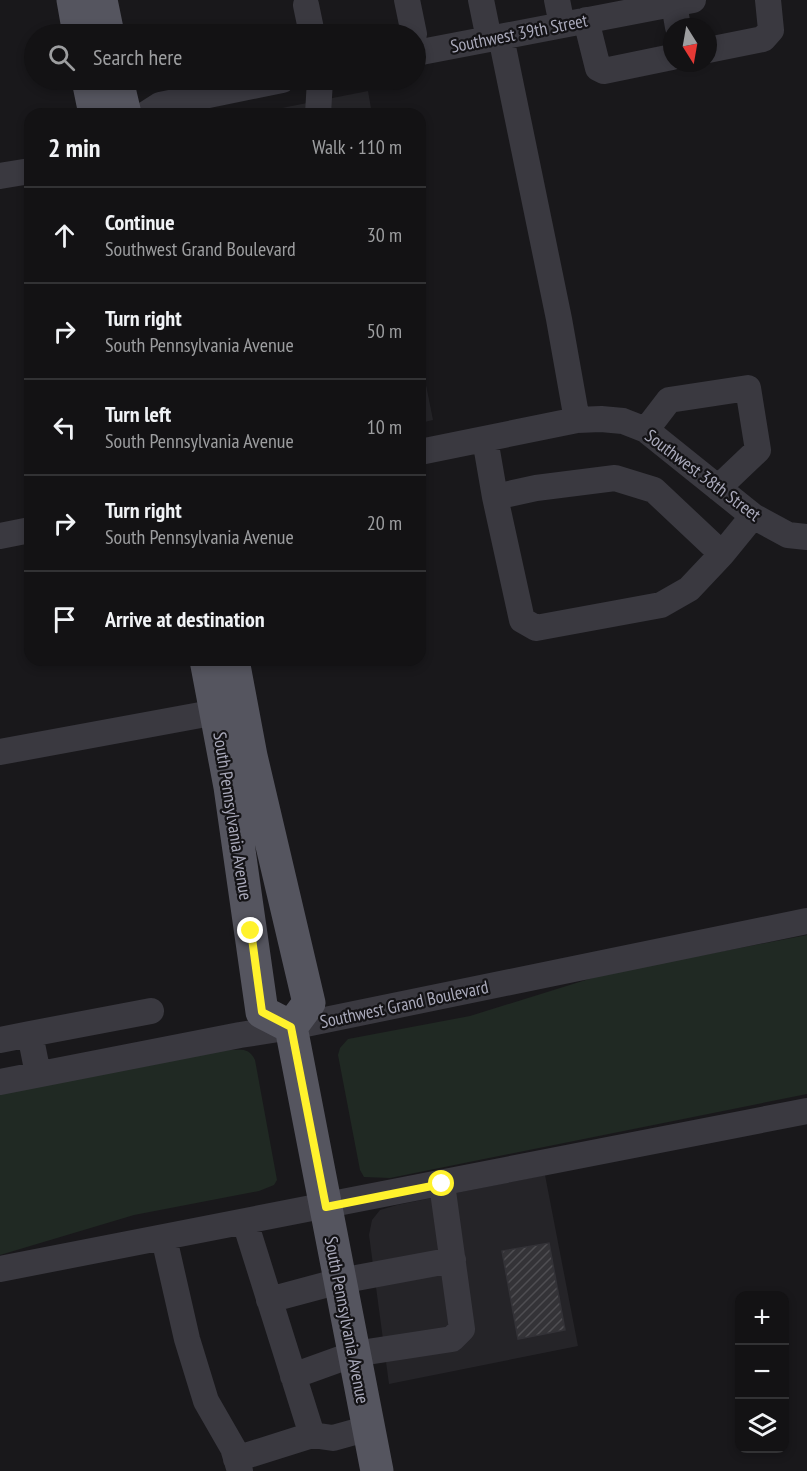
<!DOCTYPE html>
<meta charset="utf-8">
<style>
body{margin:0;font-family:"PT Sans Narrow",sans-serif;background:#1c1b1d;color:#f1f3f6}
.controls{position:absolute;right:18px;bottom:18px;display:grid;overflow:hidden;border-radius:12px;box-shadow:0 3px 9px #0003}
.controls button{width:54px;height:54px;display:grid;place-items:center;padding:0;border:0;border-bottom:2px solid #323234;background:#131214;color:#f1f3f6;font:30px sans-serif}
.compass{position:absolute;left:663px;top:18px;width:54px;height:54px;border-radius:50%;background:#131214;box-shadow:0 3px 9px #0003;rotate:169deg}
.stop{position:absolute;width:18px;height:18px;margin:-14px;border:4px solid #fff22c;border-radius:50%;background:#fff}
.stop.end{background:#fff22c;border-color:#fff;box-shadow:0 2px 6px #0008}
.list{margin:0;padding:0;list-style:none}
h2{display:flex;justify-content:space-between;align-items:center;height:78px;margin:0;padding:0 24px;font-size:26px}
h2 small{font-size:20px;font-weight:400;color:#9d9ea0}
.list li{display:grid;grid-template-columns:39px 1fr auto;gap:18px;align-items:center;box-sizing:border-box;height:96px;padding:0 24px;border-top:2px solid #323234}
.list b{display:block;font-size:22px;white-space:nowrap}
.list p{margin:0;font-size:20px;white-space:nowrap;color:#9d9ea0}
.list em{font-size:20px;font-style:normal;color:#9d9ea0}
.icon{flex:none;width:33px;height:33px;fill:none;stroke:currentColor;stroke-width:2;stroke-linecap:round;stroke-linejoin:round}
.map{position:relative;flex:none;width:807px;height:1471px;overflow:hidden}
.search{position:absolute;background:#131214;box-shadow:0 3px 9px #0003;left:24px;top:24px;width:402px;height:66px;display:flex;align-items:center;gap:15px;box-sizing:border-box;padding:0 21px;border-radius:33px;color:#9d9ea0;font-size:22px}
.panel{position:absolute;background:#131214;box-shadow:0 3px 9px #0003;left:24px;top:108px;width:402px;height:558px;border-radius:18px}
.map>svg:first-child{display:block}
.built{fill:#252428}
.grass{fill:#202923}
.building{fill:url(#building-hatch);stroke:#333237;stroke-width:1.5}
.lines{fill:none;stroke-linecap:round;stroke-linejoin:round}
.minor{stroke:#3a3940;stroke-width:26}
.major{stroke:#55555f;stroke-width:33}
.route{stroke:#fff22c;stroke-width:8}
.labels{text-anchor:middle;dominant-baseline:central;stroke-width:4.5;stroke-linejoin:round;paint-order:stroke}
.street-label{font-size:18px;fill:#aab;stroke:#141316}
</style>
<div class="map">
<svg width="807" height="1471" viewBox="0 0 807 1471">
<defs>
<pattern id="building-hatch" width="6" height="6" patternUnits="userSpaceOnUse" patternTransform="scale(1.5)"><rect width="6" height="6" fill="#343337"/><path d="M-1 1l2-2M0 6l6-6M5 7l2-2" fill="none" stroke="#4f4e52"/></pattern>
</defs>
<rect width="100%" height="100%" fill="#19181b"/>
<path class="built" d="M368 91 372 114H252Z
M420 355 433 420 420 423Z
M545 1175 578 1346 389 1384 369 1235 372 1220 380 1210 397 1205Z"/>
<path class="grass" d="M807 935V1094L390 1178 364 1177 360 1170 338 1055 340 1048 348 1039 470 1016 605 974Z
M228 1050C241 1050 249 1047 255 1060L277 1180 274 1185 259 1191 134 1215 0 1255V1092Z"/>
<path class="building" d="M549 1243 565 1330 518 1339 502 1251Z"/>
<g class="lines">
<path class="minor" d="M407 0 414 34
M481 0 489 39
M557 0 562 25
M674 4 678 27
M306 5 312 34
M586 20 598 68 604 71 672 57
M501 37 559 319 577 420
M708 50 763 39 771 30 768 0
M416 53 693 0
M146 114 160 105 282 80
M318 114 320 80
M0 176 30 171
M646 430 669 400 748 388 758 450 718 488
M485 439 495 497 522 620 536 628 661 605 689 589 722 554 753 516
M420 452 577 420 601 419 623 421 646 430 753 516 788 535 807 537
M495 497 536 488 615 478 654 490 722 554
M0 536 30 530
M0 752 233 709
M30 1034 151 1011
M0 1040 30 1034 38 1074
M0 1082 240 1035 291 1027 807 921
M245 1222 312 1435 333 1438 369 1428
M164 1238 187 1339 206 1401 233 1448 240 1471
M0 1269 807 1111
M269 1300 340 1281 453 1260
M293 1376 354 1354 452 1339 462 1329 442 1184
M236 1459 312 1435"/>
<path class="major" d="M73 0 79 34
M101 0 108 34
M88 80 95 114
M117 80 125 114
M206 660 230 787 262 1012 291 1027
M233 660 251 756 309 1003 291 1027 377 1471"/>
</g>
<g class="lines">
<path class="route" d="M251 931 262 1012 291 1027 326 1207 442 1184"/>
</g>
<g class="labels">
<g class="street-label">
<text transform="translate(519 33) rotate(-11)">Southwest 39th Street</text>
<text transform="translate(703 475) rotate(37)">Southwest 38th Street</text>
<text transform="translate(233 816) rotate(81)">South Pennsylvania Avenue</text>
<text transform="translate(404 1004) rotate(-12)">Southwest Grand Boulevard</text>
<text transform="translate(347 1320) rotate(79)">South Pennsylvania Avenue</text>
</g>
</g>
</svg>
<div class="controls">
<button>+</button>
<button>−</button>
<button><svg class="icon" aria-label="layers" viewBox="0 0 24 24"><path d="M12 4l9 5-9 5-9-5zM3 14l9 5 9-5"/></svg></button>
</div>
<svg class="compass" viewBox="-18 -18 36 36"><path d="M0-13l5 13h-10z" fill="#e53935"/><path d="M0 13l5-13h-10z" fill="#9d9ea0"/></svg>
<div class="stop" style="left:442px;top:1184px"></div>
<div class="stop end" style="left:251px;top:931px"></div>
<div class="search"><svg class="icon" aria-label="search" viewBox="0 0 24 24"><circle cx="10" cy="10" r="6"/><path d="M15 15l6 6"/></svg>Search here</div>
<section class="panel">
<h2>2 min<small>Walk · 110 m</small></h2>
<ul class="list">
<li><svg class="icon" aria-label="ahead" viewBox="0 0 24 24"><path d="M12 20V5M6 11l6-6 6 6"/></svg><div><b>Continue</b><p>Southwest Grand Boulevard</p></div><em>30 m</em></li>
<li><svg class="icon" aria-label="right" viewBox="0 0 24 24"><path d="M7 20v-9h11M14 6l5 5-5 5"/></svg><div><b>Turn right</b><p>South Pennsylvania Avenue</p></div><em>50 m</em></li>
<li><svg class="icon" aria-label="left" viewBox="0 0 24 24"><path d="M17 20v-9H6M10 6l-5 5 5 5"/></svg><div><b>Turn left</b><p>South Pennsylvania Avenue</p></div><em>10 m</em></li>
<li><svg class="icon" aria-label="right" viewBox="0 0 24 24"><path d="M7 20v-9h11M14 6l5 5-5 5"/></svg><div><b>Turn right</b><p>South Pennsylvania Avenue</p></div><em>20 m</em></li>
<li><svg class="icon" aria-label="arrive" viewBox="0 0 24 24"><path d="M6 21V4h12l-3 4 3 4H6"/></svg><div><b>Arrive at destination</b></div></li>
</ul>
</section>
</div>
